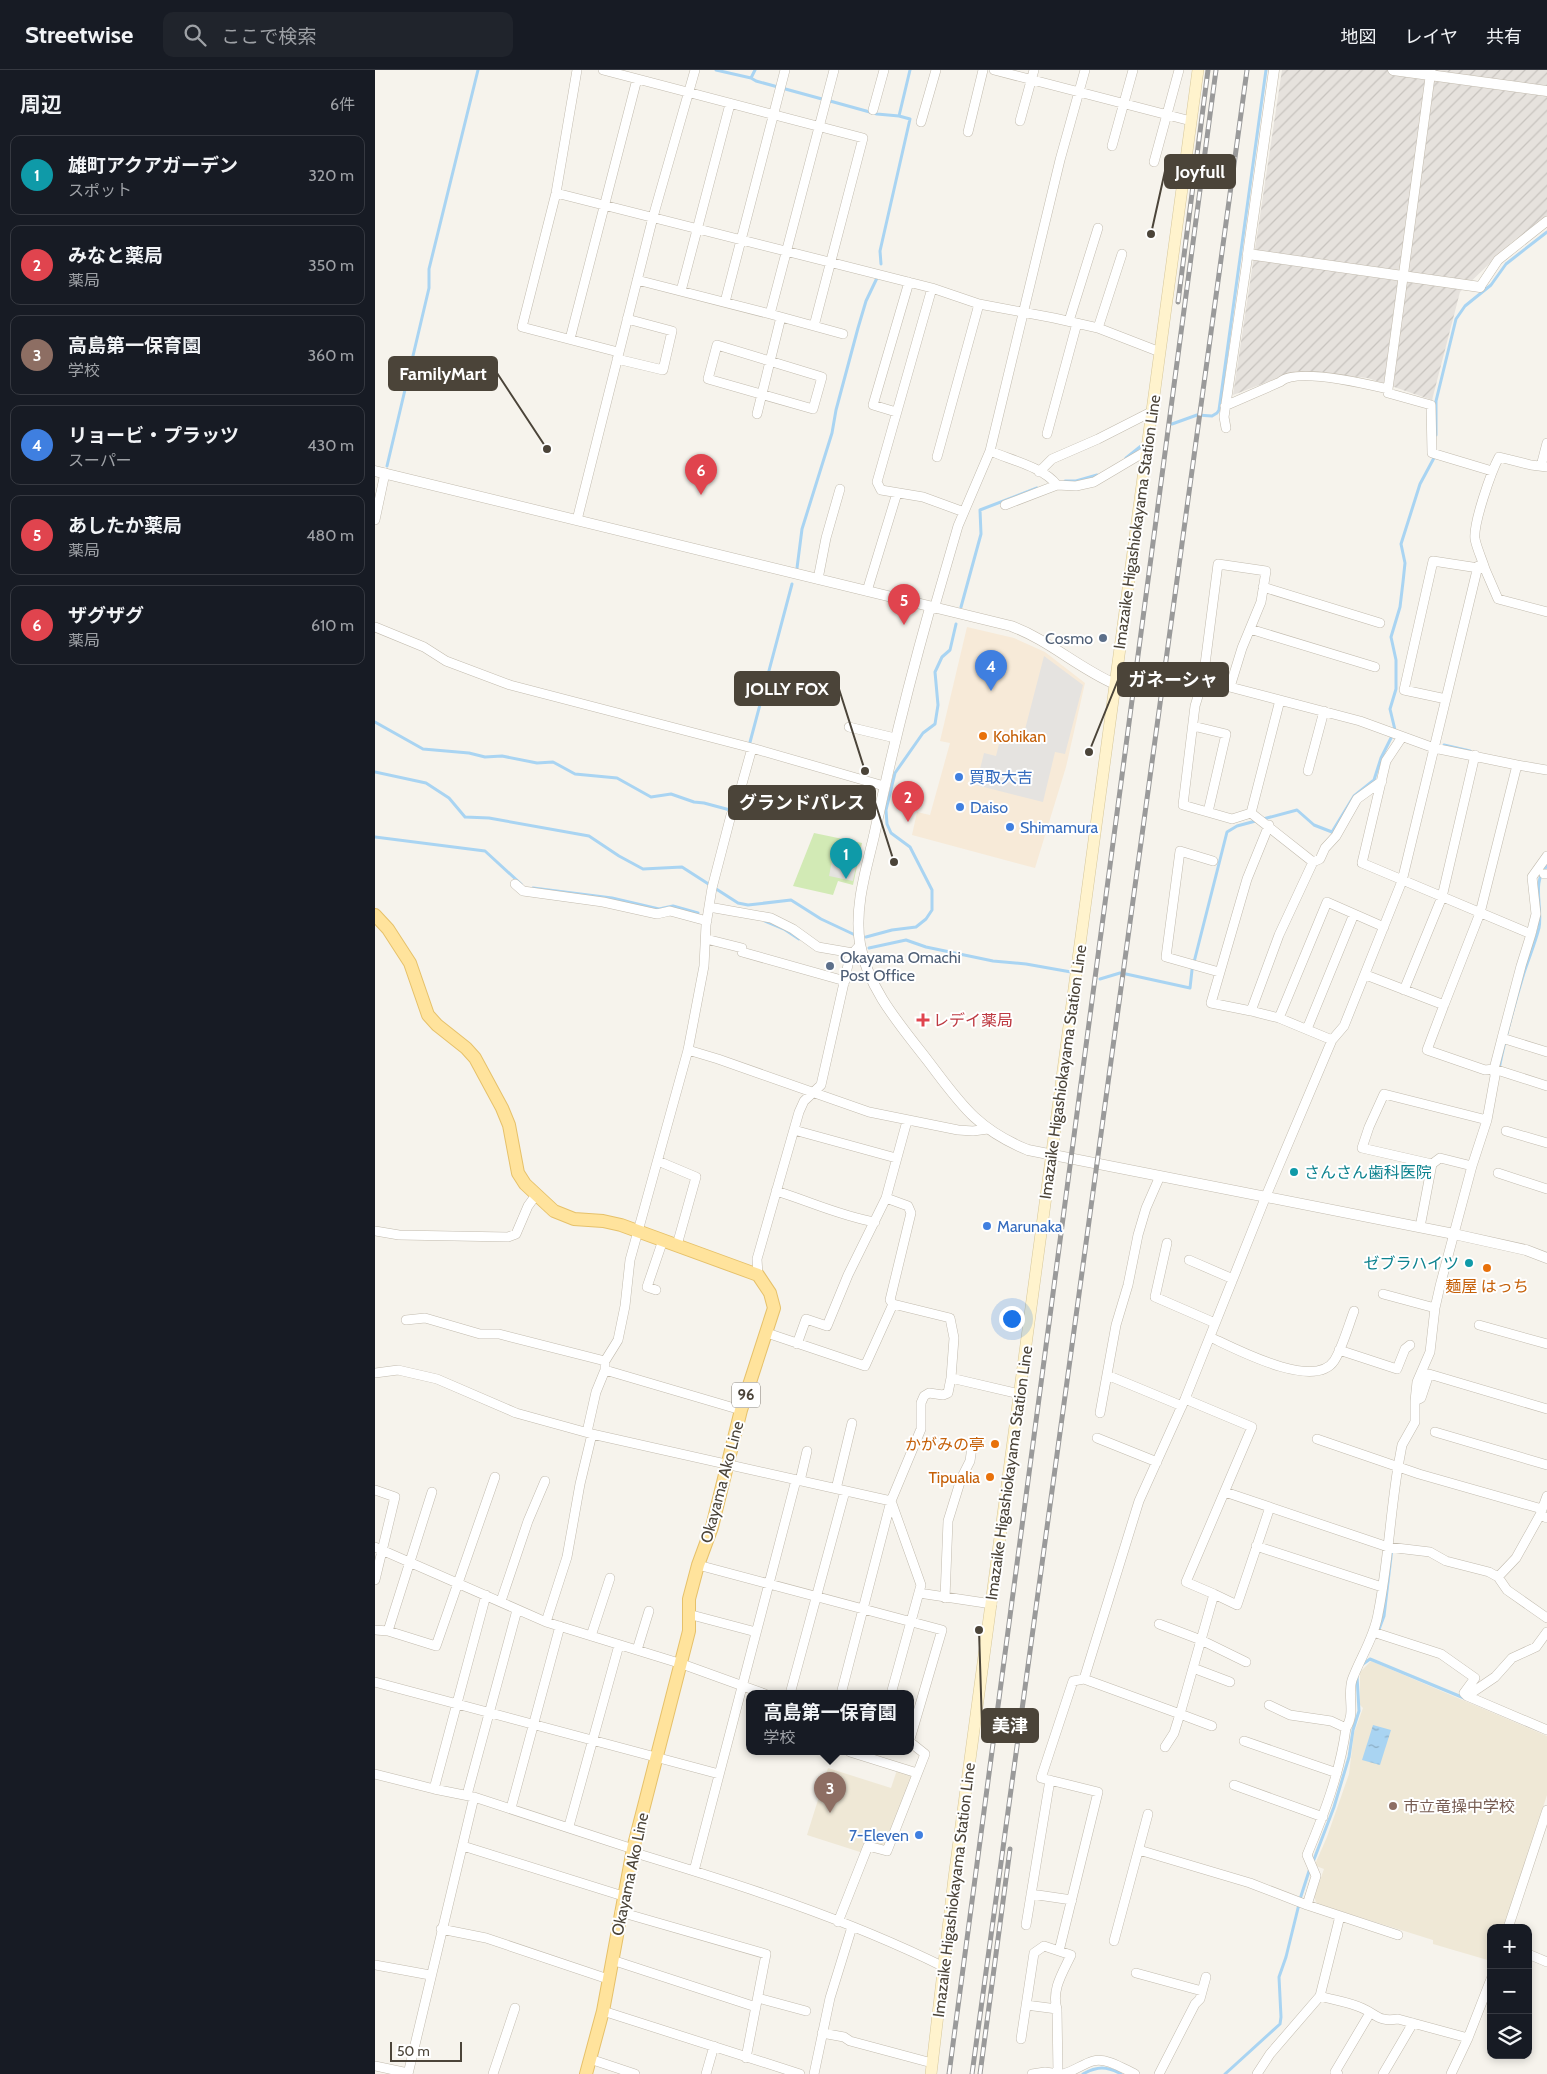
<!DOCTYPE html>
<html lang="ja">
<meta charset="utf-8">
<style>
body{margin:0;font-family:Cabin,"Noto Sans JP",sans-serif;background:#20242c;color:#f1f3f6}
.controls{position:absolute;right:15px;bottom:15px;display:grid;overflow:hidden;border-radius:10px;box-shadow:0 2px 8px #0003}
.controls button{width:45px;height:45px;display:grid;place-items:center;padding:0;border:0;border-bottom:1px solid #363941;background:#171b24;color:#f1f3f6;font:25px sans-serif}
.scale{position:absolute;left:15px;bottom:12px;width:72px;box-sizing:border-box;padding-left:5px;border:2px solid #4b4439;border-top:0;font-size:14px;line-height:18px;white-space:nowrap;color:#4b4439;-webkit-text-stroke:4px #fff;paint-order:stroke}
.you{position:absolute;left:636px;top:1248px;width:18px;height:18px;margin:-12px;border:4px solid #fff;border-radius:50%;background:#1a73e8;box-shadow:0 0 0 8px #1a73e833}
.badge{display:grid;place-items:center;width:32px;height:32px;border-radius:50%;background:#1a73e8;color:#fff;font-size:16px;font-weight:700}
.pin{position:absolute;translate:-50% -41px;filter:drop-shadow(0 1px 2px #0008)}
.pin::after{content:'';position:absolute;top:26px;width:18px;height:15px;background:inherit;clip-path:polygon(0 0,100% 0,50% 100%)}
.popup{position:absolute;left:371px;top:1620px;width:168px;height:65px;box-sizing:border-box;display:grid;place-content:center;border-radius:10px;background:#171b24;filter:drop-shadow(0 1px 4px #0005);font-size:16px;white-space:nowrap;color:#9ea1a6}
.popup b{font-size:19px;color:#f1f3f6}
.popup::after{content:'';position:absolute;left:50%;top:100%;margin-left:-10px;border:10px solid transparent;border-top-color:#171b24}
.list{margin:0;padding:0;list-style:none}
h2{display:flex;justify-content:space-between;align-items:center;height:65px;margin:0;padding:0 20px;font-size:21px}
h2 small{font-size:16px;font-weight:400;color:#9ea1a6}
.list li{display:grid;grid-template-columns:32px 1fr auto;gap:15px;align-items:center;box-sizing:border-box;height:80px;margin:0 10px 10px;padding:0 10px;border:1px solid #363941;border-radius:10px}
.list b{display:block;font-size:19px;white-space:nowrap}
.list p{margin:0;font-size:16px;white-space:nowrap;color:#9ea1a6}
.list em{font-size:16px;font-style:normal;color:#9ea1a6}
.icon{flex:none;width:28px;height:28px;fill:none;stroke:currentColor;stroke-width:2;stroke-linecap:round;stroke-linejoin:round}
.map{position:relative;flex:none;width:1172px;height:2004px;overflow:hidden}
header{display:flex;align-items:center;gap:30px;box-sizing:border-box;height:70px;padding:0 25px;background:#171b24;border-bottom:1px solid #363941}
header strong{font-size:24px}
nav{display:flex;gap:28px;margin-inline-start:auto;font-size:18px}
.search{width:350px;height:45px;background:#20242c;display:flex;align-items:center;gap:12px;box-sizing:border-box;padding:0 18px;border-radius:10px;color:#9ea1a6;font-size:19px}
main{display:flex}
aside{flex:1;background:#171b24}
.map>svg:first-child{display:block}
.commercial{fill:#f7ead8}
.industrial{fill:url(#industrial-furrows)}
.education{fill:#efe8d6}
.green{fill:#d2eab5}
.parking{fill:#e5e3e0}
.water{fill:url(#water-ripples)}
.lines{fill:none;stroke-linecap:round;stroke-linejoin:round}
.stream{stroke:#a9d4f2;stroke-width:3}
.minor-casing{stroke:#c2bbae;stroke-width:10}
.tertiary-casing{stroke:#c2bbae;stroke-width:11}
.secondary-casing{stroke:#d6c79b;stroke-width:12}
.primary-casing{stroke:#e6c16a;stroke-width:14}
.minor{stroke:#fff;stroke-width:9}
.tertiary{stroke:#fff;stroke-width:10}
.secondary{stroke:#fff3cd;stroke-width:11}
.primary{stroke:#ffe39c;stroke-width:12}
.rail-casing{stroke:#9a9a9a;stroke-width:5}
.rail{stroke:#fff;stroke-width:3;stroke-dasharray:9;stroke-linecap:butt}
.service-dot{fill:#5c6f8a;stroke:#fff;stroke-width:2}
.food-dot{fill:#e8710a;stroke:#fff;stroke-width:2}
.shop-dot{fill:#3f7fe0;stroke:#fff;stroke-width:2}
.health-dot{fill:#e0444e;stroke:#fff;stroke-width:2}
.culture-dot{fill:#0f9aa8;stroke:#fff;stroke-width:2}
.education-dot{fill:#8d6e63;stroke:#fff;stroke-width:2}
.labels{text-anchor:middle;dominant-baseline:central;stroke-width:4;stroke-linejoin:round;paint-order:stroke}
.shield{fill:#fff;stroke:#817c74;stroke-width:1}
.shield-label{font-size:15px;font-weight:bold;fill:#4b4439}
.street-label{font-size:16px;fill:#4b4439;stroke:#fff}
.service-label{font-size:16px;fill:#4e5e75;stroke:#fff;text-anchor:end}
.food-label{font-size:16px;fill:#c56008;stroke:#fff;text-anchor:end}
.shop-label{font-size:16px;fill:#366cbe;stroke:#fff;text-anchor:start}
.health-label{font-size:16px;fill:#be3a42;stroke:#fff;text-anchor:start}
.culture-label{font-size:16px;fill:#0d838f;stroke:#fff;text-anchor:start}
.education-label{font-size:16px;fill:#785e54;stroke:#fff;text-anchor:start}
.leader{fill:none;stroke:#4b4439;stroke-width:2}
.callout-dot{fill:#4b4439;stroke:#fff;stroke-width:2}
.callout{fill:#4b4439;stroke:#4b4439;stroke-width:2}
.callout-label{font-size:18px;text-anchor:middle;font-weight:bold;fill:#fff}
</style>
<header>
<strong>Streetwise</strong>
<div class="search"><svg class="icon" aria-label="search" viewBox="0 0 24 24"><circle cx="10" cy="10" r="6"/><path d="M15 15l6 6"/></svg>ここで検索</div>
<nav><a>地図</a><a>レイヤ</a><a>共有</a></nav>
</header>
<main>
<aside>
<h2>周辺<small>6件</small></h2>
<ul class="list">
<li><span class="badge" style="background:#0f9aa8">1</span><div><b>雄町アクアガーデン</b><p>スポット</p></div><em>320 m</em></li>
<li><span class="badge" style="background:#e0444e">2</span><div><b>みなと薬局</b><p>薬局</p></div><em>350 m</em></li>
<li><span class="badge" style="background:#8d6e63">3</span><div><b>高島第一保育園</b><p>学校</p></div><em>360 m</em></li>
<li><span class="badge" style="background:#3f7fe0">4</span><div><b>リョービ・プラッツ</b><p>スーパー</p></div><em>430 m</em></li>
<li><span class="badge" style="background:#e0444e">5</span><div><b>あしたか薬局</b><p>薬局</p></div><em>480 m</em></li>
<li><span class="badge" style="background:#e0444e">6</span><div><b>ザグザグ</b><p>薬局</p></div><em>610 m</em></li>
</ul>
</aside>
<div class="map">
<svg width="1172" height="2004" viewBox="0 0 1172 2004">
<defs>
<pattern id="industrial-furrows" width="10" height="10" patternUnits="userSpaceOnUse" patternTransform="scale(1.25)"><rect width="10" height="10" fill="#e6e2dd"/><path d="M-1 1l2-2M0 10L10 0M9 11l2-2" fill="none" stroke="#c7c3be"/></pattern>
<pattern id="water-ripples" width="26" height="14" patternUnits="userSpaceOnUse" patternTransform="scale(1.25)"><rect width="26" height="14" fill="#a9d4f2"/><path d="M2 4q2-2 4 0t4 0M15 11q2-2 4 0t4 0" fill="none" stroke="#8caec5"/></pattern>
</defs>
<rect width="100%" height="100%" fill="#f6f3ec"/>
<path class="commercial" d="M592 557 639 568 670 582 710 613 691 697 660 798 537 765 542 742 555 745 575 673 565 671Z"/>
<path class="industrial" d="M907 0H1172V149L1137 172 1085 222 1057 330 993 308 921 301 858 325Z"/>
<path class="education" d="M996 1591 1172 1666V1725L1129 1858H1116V1891L1058 1874V1870L942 1834 939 1827 949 1799 941 1796V1792L952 1767 974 1704 979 1663 988 1638 985 1635V1602Z
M453 1698 516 1718 522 1700 535 1704 537 1707 512 1775 507 1777 492 1772 488 1781 485 1782 432 1765Z"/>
<path class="green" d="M439 763 487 773 478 815 463 811 458 825 418 816Z"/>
<path class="parking" d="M669 586 708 615 690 684 680 682 668 732 601 715 609 683 621 686 626 666 647 671Z
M459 781 483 786 478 811 454 806Z"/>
<path class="water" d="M998 1655 1016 1660 1005 1695 987 1690Z"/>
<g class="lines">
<path class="stream" d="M341 0 376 8 381 11 447 29
M376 8 380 0
M455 31 502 44 524 46
M506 194 505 181 535 49 524 46 535 0
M797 354 822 345 837 346 842 343 844 340 891 0
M1061 365V331L1081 249 1090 236 1116 215 1131 194 1172 162
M751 388 766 376
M12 396 54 218V199L103 0
M690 411H701L722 405
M422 498 427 459 457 363 461 340 483 258 491 231 502 208
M586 537 606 464 605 440 662 418
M0 652 48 679 94 683 110 687 127 686 162 693 178 692 200 704 242 708 276 727 296 724 319 732 329 733 355 740 356 738
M1069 675 1095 681
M374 676 417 514
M0 702 51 713 74 728 90 747 114 748 214 766 244 786 268 799 307 797 363 833 373 835 416 830 446 849 478 864
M0 767 110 781 146 814
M158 818 237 828 284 839 298 836 323 843
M390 851 409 859 424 869
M491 867 517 860 541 857 551 849 557 840V820L535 777 516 763 512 754 511 740 520 703 548 663 560 654 563 635 560 602 567 587 575 580 581 554
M494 878 531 870 551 877 618 891 651 894 696 902
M751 904 815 918 817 900 852 762 862 756 922 740 939 755 957 762 979 726 999 710 1006 688 1020 660 1015 639 1021 619V590L1016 567 1025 537 1028 512 1030 493 1026 474 1045 414 1060 386
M725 909 745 903
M1124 999C1130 968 1139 936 1148 906 1153 890 1160 874 1164 858 1168 837 1156 812 1172 796
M1003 1562 1009 1546 1017 1478
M988 1594 995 1589 1089 1628
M938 1792 959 1737 974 1687 978 1660 984 1641 982 1606
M708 2004C722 1996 732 1996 746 2004
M850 2004 905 1954 906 1947 904 1907 911 1887 926 1826 935 1798"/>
<defs>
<path id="minor" d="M202 0 181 123 147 257 243 282
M228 0 488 68 439 256
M619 0 816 51
M498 40 509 0
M645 51 659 0
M546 52 561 0
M593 62 608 0
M737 76 758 0
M779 92 804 0
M181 123 557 218 604 234 679 248 723 258 785 282
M262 210 395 244
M1105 217 1123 190 1172 151
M557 218 502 412 506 420 548 427 589 442
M306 221 355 34
M350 232 410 0
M406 247 468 264
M694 251 723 158
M723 258 747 184
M195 269 262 9
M342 275 447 307 438 339 333 309Z
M242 289 288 300 297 261 252 249
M1013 319 1056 0
M850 336 905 312C921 297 992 314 1013 319V323L1056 335 1057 383 1117 401
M521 342 498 335 534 212
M382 344 406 247 395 244 459 0
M851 358 849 347 873 184
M672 364 702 253
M615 381C636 390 668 397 682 415
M562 387 604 234
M1166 396 1172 373
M664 402 677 389 723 369 778 341
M630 435 682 415 701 416 719 412 773 380
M0 450 10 403
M202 450 278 147 320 0
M1110 499C1107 489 1102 479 1100 469 1098 454 1116 402 1124 387L1156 395 1172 397
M443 509 451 468 465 419
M888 517 1005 553
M492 521 522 423
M559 539 583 456 615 381 685 90 710 0
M0 557 49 577 71 591 135 615 377 678 509 716
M875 559 1000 597
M828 610 985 651 1059 678 1142 695 1105 843 1069 935 991 905
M855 617 867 578 886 532 891 501 843 494 828 610 820 636 808 735 857 749 876 743 938 792 904 865 876 941 904 948 957 970
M1071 629 1029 620 1058 491 1110 499 1123 529 1172 542
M818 656 851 664 833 742
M474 657 520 668
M1027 667 1011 691 987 793 1156 864 1146 896 1127 968 1172 982
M1142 695 1172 700
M933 701 949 641
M876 743 905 630
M838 791 805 781 791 887 844 902
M938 792 945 789 950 778 961 766 982 729 1007 711
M1169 804H1172
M140 814 148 821 228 832 282 844 295 841 332 851
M334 837 396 848 418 859 443 877 478 883
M1156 864 1161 844 1157 807 1172 786
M331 869 367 878V882L470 911
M1029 920 1067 827 1100 685
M1069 935 1052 980 1110 1000 1119 999 1127 968
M876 941 836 933 872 809 894 755
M904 948 952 832 1009 857
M932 959 979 844
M313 980 343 989 494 1042 583 1060 598 1061 613 1059
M1172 1016 1119 999 1120 1006 1112 1050 1097 1096 1065 1216 1060 1238 1055 1282 1042 1312 1040 1331 1046 1328 1054 1304 1172 1339
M419 1060 521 1088
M1131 1061 1172 1073
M283 1091 321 1107 302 1175
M1057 1094 987 1078 994 1057 1009 1024 1112 1050
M1123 1103 1172 1119
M401 1121C434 1131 465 1146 500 1152
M511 1128 533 1136 536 1143 515 1230 518 1234
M1045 1157 1057 1094 1065 1088 1097 1096
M0 1161 24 1165 133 1167 141 1164 153 1136 161 1125
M792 1173 780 1227 840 1253
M814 1190 858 1209
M383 1205 382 1189 424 1042 429 1031 446 1015 475 886 485 875
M281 1220 272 1217 288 1170
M1008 1224 1060 1238
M31 1250 50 1248 105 1264H124L230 1291
M1104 1255 1172 1274
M392 1263 490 1296 518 1234 575 1248 579 1268 576 1308
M835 1267C859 1278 939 1321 959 1291 967 1279 974 1254 979 1241
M422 1274 431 1249 452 1256 473 1205 511 1128 532 1051
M964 1280 1022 1299 1030 1279 1035 1275
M230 1300 366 1340
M0 1303 23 1300 62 1309 141 1343 217 1364 516 1431 466 1624
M732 1305 807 1336
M725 1343 741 1255 753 1215 763 1165 771 1138 785 1106
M212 1362 221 1322 230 1300V1291L243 1270 250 1236 255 1190 313 980 329 896 331 855 337 818 356 745 360 739 377 678
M1060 1362 1172 1395
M722 1368 782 1392
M942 1369 1044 1404 1167 1439
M425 1411 432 1381
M461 1419 477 1353
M0 1420 20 1427 0 1510
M850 1422 1013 1477 1055 1482 1071 1491 1114 1502 1123 1507 1132 1520 1172 1548
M1172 1426 1165 1445 1172 1448
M881 1476 1007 1517
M0 1477 171 1552 307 1594 390 1624
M323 1495 567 1560 535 1669
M1123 1507 1141 1488 1165 1445
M544 1523 617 1534
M839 1524 862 1535 895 1437
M570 1528 573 1451 586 1409 595 1391 597 1377
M126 1531 153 1451 170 1411
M313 1544 381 1562
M171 1552 192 1487 205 1414 217 1364
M784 1554 826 1570 871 1592
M0 1560 13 1561 57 1422
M13 1561 61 1576 120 1407
M998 1562 1066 1584 1100 1608 1089 1623 1092 1626 1172 1660
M216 1566 235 1508
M262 1580 274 1541
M818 1598 855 1612
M709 1609 764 1431 810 1329 891 1126 957 970 969 956 1027 811 1103 496
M0 1612 344 1704
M415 1624 470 1421
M516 1624 546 1515 516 1431 546 1359V1333L549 1326 554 1323 568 1325 573 1323 576 1308 645 1324
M1092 1626 1120 1607 1137 1588 1161 1577 1172 1562
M894 1635 915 1645 956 1651 971 1658C981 1643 972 1627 977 1610 985 1588 999 1568 1003 1544 1013 1495 1015 1445 1023 1397L1027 1375 1040 1352V1331
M971 1658C965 1703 949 1744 932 1785L941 1806 932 1835 1023 1865
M869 1671 962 1703
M790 1677 799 1663 805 1644 837 1656
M475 1682 542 1703
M0 1704 59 1719 99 1727 258 1779
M859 1715 948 1747
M59 1719 111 1525
M92 1725 142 1540
M136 1738 185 1556
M194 1756 244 1575
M88 1776 248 1826
M764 1780 875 1813 932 1835
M257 1782C363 1814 470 1848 569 1897
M319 1801 421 1410
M656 1824 697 1830
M245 1842 391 1884 371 1988
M965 1846 945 1926C958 1930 974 1932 987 1938 1003 1945 1003 1952 1023 1949L1093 1968
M463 1852 493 1776 512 1781 550 1684 535 1672
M651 1855 675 1710
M1133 1858 1172 1740
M66 1859 111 1868 233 1909
M739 1871 773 1744
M684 1881 723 1722 666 1708 698 1611 709 1609 805 1644 839 1524 811 1512 877 1357 810 1329
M1153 1884 1172 1892
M237 1890 381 1937
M0 1895 55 1905
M761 1903 827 1921
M383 1928 431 1941
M651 1935 682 1939
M228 1941 425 2004
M447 1963 469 1967 475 1971 557 1993
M646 1969 659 1883 669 1876 696 1885C688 1902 676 1920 682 1939L683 2004
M215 1989 260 2004
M0 1996 33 2003
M33 2004 99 1727
M118 2004 140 1938
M331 2004 339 1976
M439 2004 455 1928 477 1857
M657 2004 670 2002 684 2004
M688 2004C699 2001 708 1994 718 1991 731 1987 749 1999 760 2004
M784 2004 820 1934 825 1929 831 1907
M882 2004 895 1984 945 1926
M963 2004 960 2002 995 1943
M1008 2004 1038 1953
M1076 2004 1093 1968 1116 1909"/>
<path id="tertiary" d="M899 0 873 184 1105 217
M1018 0 1172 21
M0 401 636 556C674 570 703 598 740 614
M555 538C534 613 515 689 499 766 491 800 479 838 485 874 493 919 526 956 553 991 585 1033 601 1059 653 1080L1079 1164 1151 1180 1172 1188"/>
<path id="secondary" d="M556 2004 579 1808 823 0"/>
<path id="primary" d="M0 845 13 859 35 893 53 945 62 955 91 978 100 988 127 1038 134 1055 143 1103 150 1114 179 1141 199 1149 228 1151 246 1155 383 1205 395 1223 399 1238 366 1340 337 1457 323 1495 314 1529V1561L258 1779 228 1941 211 2004"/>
</defs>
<use href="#minor" class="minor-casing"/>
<use href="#tertiary" class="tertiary-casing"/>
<use href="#secondary" class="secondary-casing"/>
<use href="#primary" class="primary-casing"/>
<use href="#minor" class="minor"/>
<use href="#tertiary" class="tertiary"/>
<use href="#secondary" class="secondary"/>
<use href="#primary" class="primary"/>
<defs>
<path id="rail" d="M803 232 833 0
M574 2004 841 0
M597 2004 872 0
M605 2004 635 1779"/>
</defs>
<use href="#rail" class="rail-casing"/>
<use href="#rail" class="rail"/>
</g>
<g class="service-dot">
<circle cx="728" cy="568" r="5"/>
<circle cx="455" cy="896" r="5"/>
</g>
<g class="food-dot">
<circle cx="608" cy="666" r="5"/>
<circle cx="1112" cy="1198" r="5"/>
<circle cx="620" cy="1374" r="5"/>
<circle cx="615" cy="1407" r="5"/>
</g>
<g class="shop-dot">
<circle cx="584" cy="707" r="5"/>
<circle cx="585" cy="737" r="5"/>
<circle cx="635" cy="757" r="5"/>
<circle cx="612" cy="1156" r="5"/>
<circle cx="544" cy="1765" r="5"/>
</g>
<path class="health-dot" d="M545.5 942.5h5v5h5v5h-5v5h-5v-5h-5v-5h5z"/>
<g class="culture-dot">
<circle cx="919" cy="1102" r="5"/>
<circle cx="1094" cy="1193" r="5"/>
</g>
<circle class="education-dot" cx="1018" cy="1736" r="5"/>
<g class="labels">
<rect class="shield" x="357" y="1312.5" width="28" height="25" rx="4"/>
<g class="shield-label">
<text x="371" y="1325">96</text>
</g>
<g class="street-label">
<text transform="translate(762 452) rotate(-82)">Imazaike Higashiokayama Station Line</text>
<text transform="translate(688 1002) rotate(-82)">Imazaike Higashiokayama Station Line</text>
<text transform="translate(634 1403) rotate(-82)">Imazaike Higashiokayama Station Line</text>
<text transform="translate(347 1412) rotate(-75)">Okayama Ako Line</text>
<text transform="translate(255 1804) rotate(-78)">Okayama Ako Line</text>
<text transform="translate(579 1820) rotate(-83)">Imazaike Higashiokayama Station Line</text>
</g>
<g class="service-label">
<text x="718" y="568">Cosmo</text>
<text x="465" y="887" text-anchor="start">Okayama Omachi<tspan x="465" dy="18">Post Office</tspan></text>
</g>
<g class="food-label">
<text x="618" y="666" text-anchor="start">Kohikan</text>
<text x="1112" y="1216" text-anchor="middle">麺屋 はっち</text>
<text x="610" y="1374">かがみの亭</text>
<text x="605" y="1407">Tipualia</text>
</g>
<g class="shop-label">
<text x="594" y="707">買取大吉</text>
<text x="595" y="737">Daiso</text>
<text x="645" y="757">Shimamura</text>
<text x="622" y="1156">Marunaka</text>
<text x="534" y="1765" text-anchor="end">7-Eleven</text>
</g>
<g class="health-label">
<text x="558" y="950">レデイ薬局</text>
</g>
<g class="culture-label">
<text x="929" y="1102">さんさん歯科医院</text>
<text x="1084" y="1193" text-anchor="end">ゼブラハイツ</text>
</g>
<g class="education-label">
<text x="1028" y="1736">市立竜操中学校</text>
</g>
</g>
<path class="leader" d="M776 164L790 101M172 379L122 303M714 682L743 610M490 701L464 619M519 792L500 732M604 1560L607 1656"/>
<g class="callout-dot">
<circle cx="776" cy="164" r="5"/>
<circle cx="172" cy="379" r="5"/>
<circle cx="714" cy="682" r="5"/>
<circle cx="490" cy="701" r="5"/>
<circle cx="519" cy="792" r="5"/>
<circle cx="604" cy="1560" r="5"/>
</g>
<g class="callout">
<rect x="790" y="85" width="70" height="33" rx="5"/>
<rect x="14" y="287" width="108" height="33" rx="5"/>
<rect x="743" y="593" width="110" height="33" rx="5"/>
<rect x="360" y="602" width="104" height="33" rx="5"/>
<rect x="354" y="716" width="146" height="33" rx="5"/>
<rect x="607" y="1639" width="56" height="33" rx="5"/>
</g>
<g class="callout-label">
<text x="825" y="108">Joyfull</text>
<text x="68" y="310">FamilyMart</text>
<text x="798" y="616">ガネーシャ</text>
<text x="412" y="625">JOLLY FOX</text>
<text x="427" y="739">グランドパレス</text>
<text x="635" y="1662">美津</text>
</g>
</svg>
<div class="controls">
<button>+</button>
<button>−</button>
<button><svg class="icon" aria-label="layers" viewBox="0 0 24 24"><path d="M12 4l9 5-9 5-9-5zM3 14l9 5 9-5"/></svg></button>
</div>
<div class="scale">50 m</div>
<div class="you"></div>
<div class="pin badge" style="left:471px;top:809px;background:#0f9aa8">1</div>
<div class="pin badge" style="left:533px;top:752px;background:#e0444e">2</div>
<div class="pin badge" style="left:455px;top:1743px;background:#8d6e63">3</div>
<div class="popup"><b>高島第一保育園</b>学校</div>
<div class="pin badge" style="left:616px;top:621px;background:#3f7fe0">4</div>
<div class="pin badge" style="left:529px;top:555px;background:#e0444e">5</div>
<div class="pin badge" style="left:326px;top:425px;background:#e0444e">6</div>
</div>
</main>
